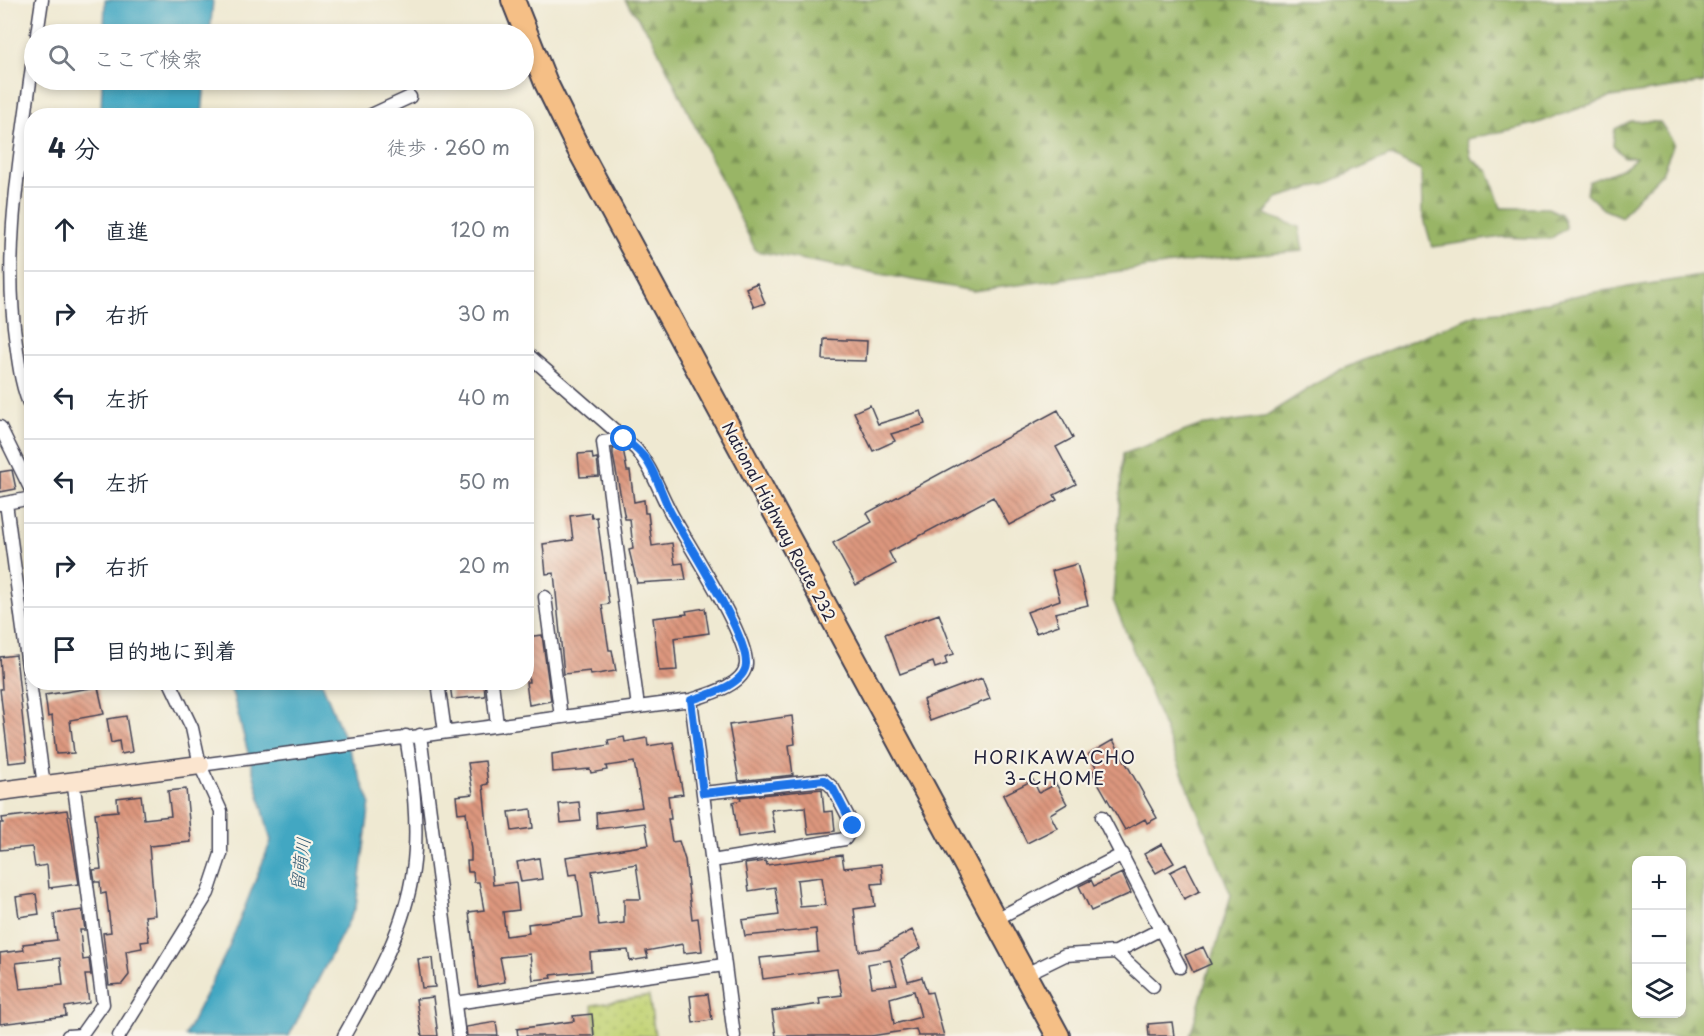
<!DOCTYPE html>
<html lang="ja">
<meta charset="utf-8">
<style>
body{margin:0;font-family:"Playpen Sans","Klee One",sans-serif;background:#f6f6f7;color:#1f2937}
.controls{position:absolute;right:18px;bottom:18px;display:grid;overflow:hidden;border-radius:12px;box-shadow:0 3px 9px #0003}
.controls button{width:54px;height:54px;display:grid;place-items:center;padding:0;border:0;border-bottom:2px solid #e0e1e3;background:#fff;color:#1f2937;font:30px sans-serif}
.stop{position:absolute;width:18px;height:18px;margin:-14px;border:4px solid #1a73e8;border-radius:50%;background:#fff}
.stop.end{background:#1a73e8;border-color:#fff;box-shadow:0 2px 6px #0008}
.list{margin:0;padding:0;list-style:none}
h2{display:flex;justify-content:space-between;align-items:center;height:78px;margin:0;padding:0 24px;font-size:26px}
h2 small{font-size:20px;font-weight:400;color:#747a83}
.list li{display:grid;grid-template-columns:39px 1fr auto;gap:18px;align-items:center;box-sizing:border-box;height:84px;padding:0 24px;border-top:2px solid #e0e1e3}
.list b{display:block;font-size:22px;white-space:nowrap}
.list em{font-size:20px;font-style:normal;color:#747a83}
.icon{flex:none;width:33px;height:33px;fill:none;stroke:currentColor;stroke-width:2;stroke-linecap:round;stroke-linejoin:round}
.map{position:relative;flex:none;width:1704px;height:1036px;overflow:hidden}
.search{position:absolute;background:#fff;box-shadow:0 3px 9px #0003;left:24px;top:24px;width:510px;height:66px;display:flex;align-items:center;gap:15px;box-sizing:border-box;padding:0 21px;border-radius:33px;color:#747a83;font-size:22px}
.panel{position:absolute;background:#fff;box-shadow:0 3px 9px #0003;left:24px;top:108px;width:510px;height:582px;border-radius:24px}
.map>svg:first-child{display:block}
.forest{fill:url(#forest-firs);stroke:#5e6c50;stroke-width:1.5;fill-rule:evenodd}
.park{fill:url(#park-dots);stroke:#727a58;stroke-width:1.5}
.water{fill:#42a7c2;stroke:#32647e;stroke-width:1.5}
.building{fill:url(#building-back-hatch);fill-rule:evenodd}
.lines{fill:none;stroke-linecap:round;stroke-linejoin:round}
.street-casing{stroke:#414052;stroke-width:15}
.secondary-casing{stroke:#414052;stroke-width:21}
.highway-casing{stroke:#414052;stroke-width:26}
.street{stroke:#fff;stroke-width:12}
.secondary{stroke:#fbe5cf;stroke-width:18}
.highway{stroke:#f5bf86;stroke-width:22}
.route{stroke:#1a73e8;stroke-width:8}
.labels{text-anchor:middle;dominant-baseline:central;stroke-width:4.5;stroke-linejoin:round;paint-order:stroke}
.street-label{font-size:16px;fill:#22223b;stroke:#f7f3e8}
.neighbourhood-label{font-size:18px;letter-spacing:1.5px;fill:#22223b;stroke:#f7f3e8}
.water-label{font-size:18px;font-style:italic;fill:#2f5771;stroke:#f7f3e8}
</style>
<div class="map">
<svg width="1704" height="1036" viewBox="0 0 1704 1036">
<defs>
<pattern id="forest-firs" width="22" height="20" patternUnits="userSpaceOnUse" patternTransform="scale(1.5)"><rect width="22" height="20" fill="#99b566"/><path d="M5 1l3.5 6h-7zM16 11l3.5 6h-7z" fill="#7c9355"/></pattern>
<pattern id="park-dots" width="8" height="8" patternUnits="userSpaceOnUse" patternTransform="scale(1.5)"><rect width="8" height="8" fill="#c2d375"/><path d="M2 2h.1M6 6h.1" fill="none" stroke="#a6b566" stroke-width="1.8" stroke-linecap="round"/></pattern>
<pattern id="building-back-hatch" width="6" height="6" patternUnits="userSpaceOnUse" patternTransform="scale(1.5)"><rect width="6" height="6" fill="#dd977e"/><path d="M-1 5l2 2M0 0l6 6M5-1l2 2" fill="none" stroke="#b37b68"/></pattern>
</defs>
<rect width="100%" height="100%" fill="#f7f3e8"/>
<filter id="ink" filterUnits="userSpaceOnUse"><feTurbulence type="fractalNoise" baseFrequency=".0167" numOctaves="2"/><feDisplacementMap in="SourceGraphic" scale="12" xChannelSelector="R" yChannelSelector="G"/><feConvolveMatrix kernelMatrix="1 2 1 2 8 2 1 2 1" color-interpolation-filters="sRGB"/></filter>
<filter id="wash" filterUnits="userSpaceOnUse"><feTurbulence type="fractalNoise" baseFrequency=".008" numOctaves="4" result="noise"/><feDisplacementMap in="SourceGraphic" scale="24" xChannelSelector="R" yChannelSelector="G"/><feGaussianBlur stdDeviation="1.35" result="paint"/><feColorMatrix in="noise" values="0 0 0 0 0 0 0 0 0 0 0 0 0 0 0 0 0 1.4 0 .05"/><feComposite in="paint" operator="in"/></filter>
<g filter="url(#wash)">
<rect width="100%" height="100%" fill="#efe9d2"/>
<path class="forest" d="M625 0H1704V83L1611 97 1535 124 1467 139 1471 158 1489 172 1501 208H1548L1561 214 1566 228 1550 239 1503 237 1432 247 1422 212 1421 171 1390 155 1327 183 1278 198 1264 214 1299 227 1303 251 1217 258 973 291 756 251 651 36Z
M1631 121 1660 122 1674 143 1662 173 1635 200 1622 217 1603 209 1586 193 1588 182C1605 174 1624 172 1636 157H1624L1613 145 1615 129Z
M1701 276 1704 277V1036H1190L1231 895 1113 600 1123 454 1199 426 1264 417 1335 372 1477 314 1509 311 1583 294ZM1636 860H1682V1014H1636Z"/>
<path class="park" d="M649 996 655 1036H597L592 1005Z"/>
<path class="water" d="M105 0H213L210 34H104Z
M102 80H205L202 115H101Z
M227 683H322L370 802 356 907 289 1036H185L228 949 271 841 233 695Z"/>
<g id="blocks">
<path class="building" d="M757 283 765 303 754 307 746 288Z
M824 339 867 341 866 361 823 360Z
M870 405 878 424 921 411 925 424 891 434 895 441 873 451 854 412Z
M1058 410 1073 438 1056 447 1076 484 1054 495 1057 500 1009 525 993 497 889 552 895 564 856 585 833 543 872 522 867 513Z
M623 448 627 471H630L634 502 644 500 645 513H648L652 546 672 543 675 564 683 563 686 580 637 583 629 550 633 549 630 519H625L613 455V449Z
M592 453 593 459 597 458 599 476 580 477 578 454Z
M12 470 16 489 0 492V472Z
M591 513 592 518 597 517 609 604 602 605 609 650H612L616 671 591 675 590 671 564 674 554 573 546 574 543 544 573 540 570 516Z
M1077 564 1088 605 1055 613 1059 625 1036 633 1027 612 1060 600 1052 571Z
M705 608 709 633 674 638 677 670 659 671 653 618 687 614 686 611Z
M939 614 954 654 945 657 947 664 935 668 933 662 900 674 885 634Z
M542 635 551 701 529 705 526 682H529L527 666H530L526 637Z
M16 655 27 761 9 763 0 689H2L0 657Z
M982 678 990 699 930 721 923 700Z
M473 682H484L485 696 452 699 450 685Z
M98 687 104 714 70 720 74 753 56 754 52 716 48 717 45 695Z
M126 716 132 752 121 754 119 741 111 743 107 719Z
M792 716 795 744 789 745 793 775 739 781 729 725Z
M624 737 625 742 647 738 648 746 673 742 683 794 668 796 671 819H668L672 842 679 841 685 860 692 919 698 918 702 951 684 953 683 944 646 951 648 958 630 961 628 950 590 953 591 971 551 975 552 978 533 980 530 954 500 957 505 982 478 987 469 912 484 910 479 882H474L473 872H468L467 861H471V850L466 812 458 813 456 796 473 794 468 763 485 761 488 784 483 785 493 885 516 882 519 910 503 912 506 936 529 933 528 924 583 917 577 874 569 875 566 857 649 845 645 823 597 829 596 813 642 807 634 762 606 766 607 770 591 773 590 769 553 772 552 754 609 745 608 740ZM636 864 641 899H624V923L599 926 592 871Z
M1113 740 1157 818 1147 823 1145 819 1125 830 1092 772 1097 769 1089 754Z
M1033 780 1039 793 1056 784 1067 804 1050 814 1057 828 1027 843 1003 795Z
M186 789 191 842 149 846 155 915 145 916 149 941 141 942 142 948 126 951 129 975 122 984 109 985 103 933 111 932 106 893 101 894 100 882H95L93 870 101 869 95 813 118 811 117 798 141 795 144 819 171 816 168 791Z
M822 789 824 812 833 811 835 831 808 834 805 807 771 810 775 832 738 837 733 802 741 800 740 797Z
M579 802 581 821 561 823 559 804Z
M531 809 533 828 512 831 509 812Z
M67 810 79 884 49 888 47 865 35 867 32 847 0 850V823H3L2 818Z
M1162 844 1174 863 1156 873 1144 854Z
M842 855 844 868 881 864 883 883 872 884 875 906 854 909 859 951 879 948 912 930 921 948 901 959 908 981 922 977 927 993 932 992 944 1036H918L916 1029 871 1036H776L772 1011 820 1004 819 998 842 995 837 969 763 979 760 958 818 952 816 929 745 936 742 920 779 915 775 887 749 891 745 864 766 861 767 865ZM822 877 826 905 800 907 797 880ZM890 960 897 984 872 987 868 964ZM914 991 921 1017 894 1024 890 998Z
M539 858 542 879 521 882 517 862Z
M1186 864 1200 891 1184 899 1170 872Z
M1122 873 1131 893 1091 911 1079 886 1091 880 1094 886Z
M36 894 39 914 19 917 16 897Z
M82 910 85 930H80L83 960 89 959 91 975H85L89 1003 65 1007 66 1016 0 1024V953L24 950 23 944 57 940 54 914ZM60 958 63 985 20 989 16 963Z
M1203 947 1211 964 1193 972 1185 955Z
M432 958 435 987 422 988 418 959Z
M708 994 712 1020 693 1023 690 996Z
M433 997 438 1036H422L416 999Z
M592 1014 594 1036H518L517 1029 574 1021 573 1016Z
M496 1022 498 1036H467L466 1027Z
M1172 1022 1174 1036H1149L1148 1024Z"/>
</g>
</g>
<g filter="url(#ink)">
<use href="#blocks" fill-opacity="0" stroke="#414052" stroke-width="1.5"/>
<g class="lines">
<defs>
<path id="street" d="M37 34 42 0
M369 116 410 97
M32 410C22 390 19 366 16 343 2 246 22 148 34 51
M0 427 32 492
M624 439 603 442 638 707
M6 503 44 786
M0 504 32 498
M545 597 561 717
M438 682 445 732
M492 682 497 725
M691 700 734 1036
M420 735 459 1036
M200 765 691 700C707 695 745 685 746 664 748 636 687 543 671 513 659 491 652 468 636 449L526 353
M703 793 824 780 833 788 853 826 845 839 712 861
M1102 817 1180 967
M996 919 1123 854
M1116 952 1153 986
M1026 974 1065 955 1116 952 1161 929
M455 1003 724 965
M68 1036 81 1035 103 1004 73 780
M119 1036 208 893 221 854V811L200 765 192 728 170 682
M344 1036C373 984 405 930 413 870 419 826 413 780 406 736"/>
<path id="secondary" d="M0 791 200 765"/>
<path id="highway" d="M513 0 546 83 578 148 1058 1036"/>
</defs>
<use href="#street" class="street-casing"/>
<use href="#secondary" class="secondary-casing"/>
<use href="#highway" class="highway-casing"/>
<use href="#street" class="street"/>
<use href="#secondary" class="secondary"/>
<use href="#highway" class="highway"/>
</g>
</g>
<g class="lines" filter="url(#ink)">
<path class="route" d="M624 439C632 445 641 452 647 461 657 476 662 495 670 511 687 544 747 632 746 664 745 685 707 695 691 700L703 793 824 780 833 788 853 826"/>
</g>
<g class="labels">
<g class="street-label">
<text transform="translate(780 521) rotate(62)">National Highway Route 232</text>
</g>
<g class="neighbourhood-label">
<text x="1055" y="756">HORIKAWACHO<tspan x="1055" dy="21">3-CHOME</tspan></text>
</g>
<g class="water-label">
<text transform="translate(299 864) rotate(-82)">留萌川</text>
</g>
</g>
</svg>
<div class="controls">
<button>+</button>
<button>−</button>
<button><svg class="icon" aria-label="layers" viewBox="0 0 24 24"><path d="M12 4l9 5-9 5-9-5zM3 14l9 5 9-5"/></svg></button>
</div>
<div class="stop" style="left:624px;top:439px"></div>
<div class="stop end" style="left:853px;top:826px"></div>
<div class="search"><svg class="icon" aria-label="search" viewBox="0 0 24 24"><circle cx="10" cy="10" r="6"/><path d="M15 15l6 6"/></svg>ここで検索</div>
<section class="panel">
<h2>4 分<small>徒歩 · 260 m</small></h2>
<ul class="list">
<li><svg class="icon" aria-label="ahead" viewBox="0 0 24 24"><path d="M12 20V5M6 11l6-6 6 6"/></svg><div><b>直進</b></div><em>120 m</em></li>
<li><svg class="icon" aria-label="right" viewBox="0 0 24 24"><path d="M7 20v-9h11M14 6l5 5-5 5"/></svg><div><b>右折</b></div><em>30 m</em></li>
<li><svg class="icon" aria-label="left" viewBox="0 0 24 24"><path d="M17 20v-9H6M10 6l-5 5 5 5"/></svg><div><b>左折</b></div><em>40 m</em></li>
<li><svg class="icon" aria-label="left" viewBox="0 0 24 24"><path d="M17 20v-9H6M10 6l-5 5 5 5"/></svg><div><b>左折</b></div><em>50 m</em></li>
<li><svg class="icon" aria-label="right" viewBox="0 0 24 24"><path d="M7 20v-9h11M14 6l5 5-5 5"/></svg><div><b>右折</b></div><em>20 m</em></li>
<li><svg class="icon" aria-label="arrive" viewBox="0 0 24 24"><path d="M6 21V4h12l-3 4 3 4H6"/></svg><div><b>目的地に到着</b></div></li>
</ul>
</section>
</div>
